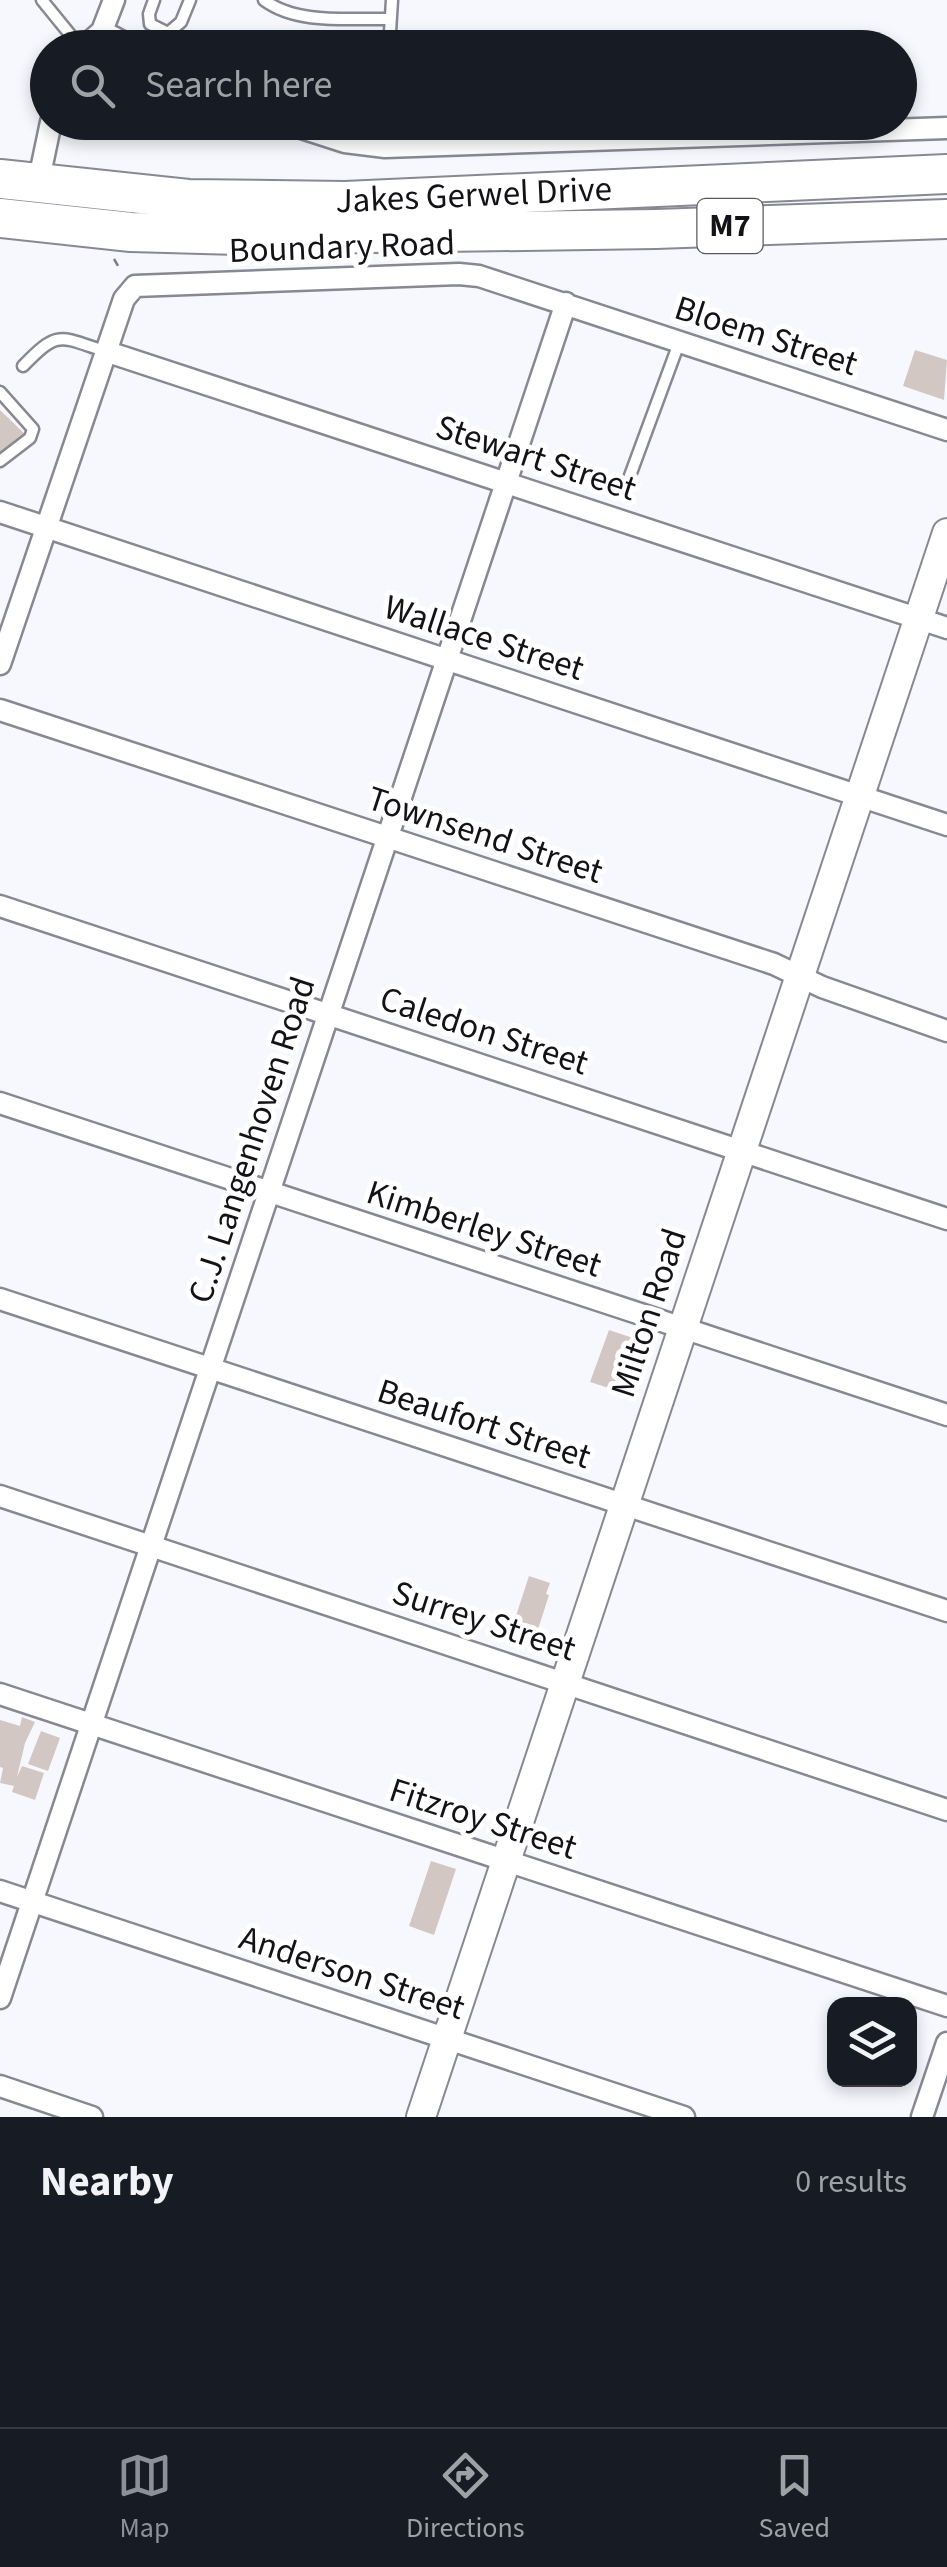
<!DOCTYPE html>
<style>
body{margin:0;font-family:"Source Sans 3",sans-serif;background:#20242c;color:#f1f3f6}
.controls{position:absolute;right:30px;bottom:30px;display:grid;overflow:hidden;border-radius:20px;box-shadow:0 5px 15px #0003}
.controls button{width:90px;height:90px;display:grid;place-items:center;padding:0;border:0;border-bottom:2px solid #363941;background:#171b24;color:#f1f3f6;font:50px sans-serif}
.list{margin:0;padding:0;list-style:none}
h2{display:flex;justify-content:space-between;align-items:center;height:130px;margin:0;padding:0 40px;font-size:42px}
h2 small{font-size:32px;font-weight:400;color:#9ea1a6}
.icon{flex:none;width:55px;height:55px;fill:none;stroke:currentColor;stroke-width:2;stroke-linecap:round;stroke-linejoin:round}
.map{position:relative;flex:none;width:947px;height:2117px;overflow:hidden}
.search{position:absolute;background:#171b24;box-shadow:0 5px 15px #0003;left:30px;right:30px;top:30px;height:110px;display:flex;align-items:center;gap:25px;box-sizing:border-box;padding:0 35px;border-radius:55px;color:#9ea1a6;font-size:38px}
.sheet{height:310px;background:#171b24}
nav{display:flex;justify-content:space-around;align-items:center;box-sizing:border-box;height:140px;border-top:2px solid #363941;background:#171b24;font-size:28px;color:#9ea1a6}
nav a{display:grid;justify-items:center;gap:5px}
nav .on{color:#8c9099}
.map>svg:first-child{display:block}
.building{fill:#d3c7c3}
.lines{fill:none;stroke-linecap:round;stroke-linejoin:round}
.lane-casing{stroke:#878892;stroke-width:15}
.street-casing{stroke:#878892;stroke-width:25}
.secondary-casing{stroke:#878892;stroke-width:32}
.highway-casing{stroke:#878892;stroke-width:42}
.path{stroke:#7f7f84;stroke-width:2.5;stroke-dasharray:8 8;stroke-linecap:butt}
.lane{stroke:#fff;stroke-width:10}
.street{stroke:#fff;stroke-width:20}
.secondary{stroke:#fff;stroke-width:28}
.highway{stroke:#fff;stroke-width:38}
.labels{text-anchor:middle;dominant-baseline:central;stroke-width:10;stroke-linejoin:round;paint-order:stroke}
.shield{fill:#fff;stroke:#5a5a5d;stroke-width:2.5}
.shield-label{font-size:32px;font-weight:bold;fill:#131317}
.street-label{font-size:35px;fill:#131317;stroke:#fff}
</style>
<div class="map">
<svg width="947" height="2117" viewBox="0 0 947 2117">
<rect width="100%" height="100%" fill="#f7f8fe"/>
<path class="building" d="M915 350 947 360 944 400 903 386Z
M0 410 26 435 0 458Z
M609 1330 636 1339 618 1391 590 1382Z
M529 1576 550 1583 546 1594 549 1595 534 1642 510 1634Z
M22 1717 35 1722 25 1743 17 1777 22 1766 44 1773 35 1800 12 1792 14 1786 0 1783 3 1768 0 1767V1720L20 1726Z
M41 1731 60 1738 48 1771 28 1764Z
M431 1861 456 1869 434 1935 409 1926Z"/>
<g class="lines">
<defs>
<path id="lane" d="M42 0 81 48
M154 0 149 14 150 24 168 33 181 22 190 0
M264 0C297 25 350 18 390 19
M389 48 392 0
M385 146 386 122
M23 366C58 330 59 336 104 351
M0 392 33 429 30 438 0 461
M624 492 679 343"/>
<path id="street" d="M102 31 134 48
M83 48 102 31 114 0
M283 122 345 142 385 147 947 128
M38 184 51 122
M105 351 947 628
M0 512 947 825
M0 664 124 299 135 286 459 274 479 276 947 430
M0 710 774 964 822 987 947 1031
M0 906 947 1219
M0 1103 947 1415
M0 1299 947 1611
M0 1496 947 1810
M0 1694 947 2006
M0 1891 684 2117
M0 1998 566 303
M0 2086 92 2117
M922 2117 947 2043"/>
<path id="secondary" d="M421 2117 947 533"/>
<g id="highway">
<path id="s1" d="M0 179 188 199 345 201 947 174"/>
<path d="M0 218 131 232 238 235 656 229 947 219"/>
</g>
</defs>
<use href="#lane" class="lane-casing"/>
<use href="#street" class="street-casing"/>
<use href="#secondary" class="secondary-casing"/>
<use href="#highway" class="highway-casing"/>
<path class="path" d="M114 259 121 271"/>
<use href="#lane" class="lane"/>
<use href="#street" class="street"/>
<use href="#secondary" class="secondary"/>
<use href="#highway" class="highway"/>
</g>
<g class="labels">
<rect class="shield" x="697.5" y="199" width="65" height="54" rx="8"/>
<g class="shield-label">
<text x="730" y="226">M7</text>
</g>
<g class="street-label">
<text stroke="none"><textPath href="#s1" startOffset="475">Jakes Gerwel Drive</textPath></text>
<text transform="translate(342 247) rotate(-2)">Boundary Road</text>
<text transform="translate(766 336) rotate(18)">Bloem Street</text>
<text transform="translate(536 458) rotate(18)">Stewart Street</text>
<text transform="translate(484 638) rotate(18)">Wallace Street</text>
<text transform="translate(485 835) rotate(18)">Townsend Street</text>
<text transform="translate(484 1031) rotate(18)">Caledon Street</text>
<text transform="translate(252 1140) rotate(-72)">C.J. Langenhoven Road</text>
<text transform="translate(484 1229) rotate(18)">Kimberley Street</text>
<text transform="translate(649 1313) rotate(-72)">Milton Road</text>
<text transform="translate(484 1424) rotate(18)">Beaufort Street</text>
<text transform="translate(484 1621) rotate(18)">Surrey Street</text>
<text transform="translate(483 1819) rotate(18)">Fitzroy Street</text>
<text transform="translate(352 1973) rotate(18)">Anderson Street</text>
</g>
</g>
</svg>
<div class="controls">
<button><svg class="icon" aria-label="layers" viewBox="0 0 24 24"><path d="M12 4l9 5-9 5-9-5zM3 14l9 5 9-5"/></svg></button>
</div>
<div class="search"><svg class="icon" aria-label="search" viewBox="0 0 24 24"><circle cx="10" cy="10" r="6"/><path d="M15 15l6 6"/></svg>Search here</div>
</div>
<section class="sheet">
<h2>Nearby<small>0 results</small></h2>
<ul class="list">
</ul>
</section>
<nav>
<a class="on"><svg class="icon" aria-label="map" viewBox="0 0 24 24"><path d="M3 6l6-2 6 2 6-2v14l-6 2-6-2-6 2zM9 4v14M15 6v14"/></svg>Map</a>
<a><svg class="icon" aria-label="directions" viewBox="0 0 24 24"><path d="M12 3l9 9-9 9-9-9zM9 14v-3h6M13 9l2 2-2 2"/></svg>Directions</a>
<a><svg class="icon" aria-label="saved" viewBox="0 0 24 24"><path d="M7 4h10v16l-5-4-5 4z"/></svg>Saved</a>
</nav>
